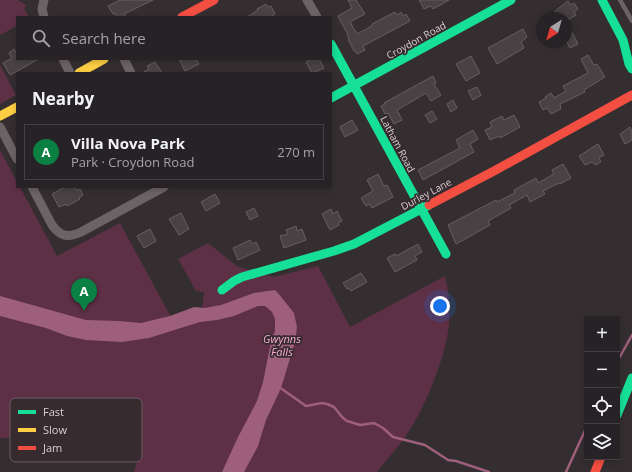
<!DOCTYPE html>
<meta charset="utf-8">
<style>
body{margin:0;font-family:"Open Sans",sans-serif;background:#332f32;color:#f1f3f6}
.controls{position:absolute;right:12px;bottom:12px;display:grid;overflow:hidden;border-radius:0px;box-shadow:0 2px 6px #0003}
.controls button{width:36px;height:36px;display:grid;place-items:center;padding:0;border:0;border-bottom:1px solid #433f42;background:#272225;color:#f1f3f6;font:20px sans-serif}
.compass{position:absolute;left:536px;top:12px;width:36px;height:36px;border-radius:50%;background:#272225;box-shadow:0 2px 6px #0003;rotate:217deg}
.you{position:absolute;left:440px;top:306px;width:14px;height:14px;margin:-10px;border:3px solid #fff;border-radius:50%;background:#1a73e8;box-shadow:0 0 0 6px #1a73e833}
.badge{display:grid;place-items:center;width:26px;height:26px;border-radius:50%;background:#0b8043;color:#fff;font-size:13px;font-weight:700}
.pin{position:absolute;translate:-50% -33px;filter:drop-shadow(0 1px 2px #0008)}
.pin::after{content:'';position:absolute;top:21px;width:14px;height:12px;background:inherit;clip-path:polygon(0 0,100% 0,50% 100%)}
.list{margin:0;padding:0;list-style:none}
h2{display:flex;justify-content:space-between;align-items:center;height:52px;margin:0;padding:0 16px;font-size:17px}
h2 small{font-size:13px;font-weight:400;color:#a4a4a7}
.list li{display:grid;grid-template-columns:26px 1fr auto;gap:12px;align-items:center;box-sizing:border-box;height:56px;margin:0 8px 8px;padding:0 8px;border:1px solid #433f42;border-radius:0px}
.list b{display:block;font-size:15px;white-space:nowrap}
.list p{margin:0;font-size:13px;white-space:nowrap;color:#a4a4a7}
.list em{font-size:13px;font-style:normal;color:#a4a4a7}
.icon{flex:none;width:22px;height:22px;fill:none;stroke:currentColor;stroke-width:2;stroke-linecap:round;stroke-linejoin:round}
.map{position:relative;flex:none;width:632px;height:472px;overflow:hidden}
.search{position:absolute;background:#272225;box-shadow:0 2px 6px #0003;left:16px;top:16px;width:316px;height:44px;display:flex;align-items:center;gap:10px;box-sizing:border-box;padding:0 14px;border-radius:0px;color:#a4a4a7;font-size:15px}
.panel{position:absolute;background:#272225;box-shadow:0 2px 6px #0003;left:16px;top:72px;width:316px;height:116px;border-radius:0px}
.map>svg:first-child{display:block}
.green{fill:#5e3046}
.water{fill:#9d5f7a}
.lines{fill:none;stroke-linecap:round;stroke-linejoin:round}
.stream{stroke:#9d5f7a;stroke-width:2.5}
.building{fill:#494245;stroke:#645f61}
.lane{stroke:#6c6367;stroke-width:4.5}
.street{stroke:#6c6367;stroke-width:9}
.fast{stroke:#16e098;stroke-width:9}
.slow{stroke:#ffcf43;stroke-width:9}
.jam{stroke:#f24e42;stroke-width:9}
.labels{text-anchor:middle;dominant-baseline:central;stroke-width:3.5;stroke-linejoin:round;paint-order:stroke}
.street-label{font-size:10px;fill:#d8d0d3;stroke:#372b30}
.water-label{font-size:11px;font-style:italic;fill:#f9accd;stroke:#372b30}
.key{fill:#372b30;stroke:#675d61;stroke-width:1}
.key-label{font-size:11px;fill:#d8d0d3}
</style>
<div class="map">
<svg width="632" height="472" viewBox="0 0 632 472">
<rect width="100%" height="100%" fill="#342e31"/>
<path class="green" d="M0 0H18L26 5 24 9 29 17H17V26L0 35Z
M0 65 16 95 0 104Z
M0 150 17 182V187H20L57 256 120 223 178 330 202 309 204 292 196 291 178 259 208 243 238 267 274 277 318 266 350 327 445 276C449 292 450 308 449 325 445 360 424 410 404 439 395 450 386 461 377 472H134L143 441 0 438Z"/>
<path class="water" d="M275 290 278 293 294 313 297 327 295 342 281 388 266 420 258 446 244 472H222L238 437 257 401 263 382 271 342 275 331V319L272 312 265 306H258L234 316 217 320 200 322 149 338 122 342 86 340 67 336 46 328 0 316V296L86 320 119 321 141 323 170 316 194 307 205 308 221 305 254 293Z"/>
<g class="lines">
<path class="stream" d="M617 362 632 335
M279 387 306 406 322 403 327 404 334 407 342 417 347 421 360 425 374 423 383 428 393 437 425 445 448 460 456 461 489 472
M566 472 587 426"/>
</g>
<path class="building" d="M120 0H153L124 14 126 17H117L115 13 113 14 108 6Z
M348 0H356L365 14 350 22 357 34 372 26V24L395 12 397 15 401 12 403 16 406 14 410 21 363 46 365 50 357 54 355 51H354L348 39H349L347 33 338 16 352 8Z
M419 0H449L433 9 431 6 424 9Z
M568 1 570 5 574 3 578 9 574 12 576 15 566 21 578 44 570 48 566 40V18H558L555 11Z
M266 4 268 7 271 6 275 14 270 17H247L258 10 257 9Z
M523 29 527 37 521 42 524 48 497 64 488 48Z
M14 49 17 54V59H39L10 75 3 63 12 58 9 53Z
M588 55 594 65 597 64 605 77 584 90 585 92 560 104 561 109 551 114 547 108 543 110 539 102 546 98 545 97 551 93 554 98 566 91 563 86 588 73 581 59Z
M471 56 480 73 466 81 456 64Z
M179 59H196L199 64 185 71Z
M311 59H319L324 68 312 73 306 62Z
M155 62 162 73H142L149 69 147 66Z
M433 76 436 83 434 84 441 95 431 101 426 93 397 110 402 120 394 124 388 113 385 114 381 106 385 104 384 103Z
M477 87 481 95 473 100 468 91Z
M453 100 457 108 451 112 447 104Z
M432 111 437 119 430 123 425 115Z
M514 115 520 127 500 138 499 136 490 140 485 130 492 127 490 122 502 116 504 120Z
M352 120 358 130 345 137 340 127Z
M630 127 632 132V140L625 144 620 134Z
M473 130 478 139 470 144 474 152 423 180 418 170 460 148 456 140Z
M598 144 604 155 599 158 601 162 595 165 592 162 585 165 579 156Z
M563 164 571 178 560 184 559 183 543 191 545 194 530 202 527 195 509 205 511 208 488 221 490 225 456 244 448 225 496 200 497 202 515 193 514 190 536 178 538 183 554 174 552 170Z
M378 174 384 186 387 185 393 197 372 208 370 204 366 206 361 198 373 191 367 180Z
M65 187H75L77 191 80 189 83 195 79 198 80 199 67 206 66 204 59 207 52 194Z
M215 194 220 203 206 211 201 202Z
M254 208 258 216 250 220 246 212Z
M331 209 333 214 337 211 342 221 338 223 339 225 330 230 322 214Z
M181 213 189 229 179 235 169 219Z
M296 226 297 231 302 229 306 240 284 248 280 236 288 234 286 230Z
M150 229 156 241 144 248 137 236Z
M250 240 252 244 256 242 260 250 238 260 233 248Z
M418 244 422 252 415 256 417 260 395 272 387 258 395 254 396 256Z
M361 273 367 282 351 291 349 288 347 289 343 283Z"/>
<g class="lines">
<path class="lane" d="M620 0 632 21"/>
<path class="street" d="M307 0 317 17
M44 17 42 9 44 0
M63 59 70 73
M124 59 131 73
M0 127 17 159
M32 187 52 225C61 237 68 238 81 232L164 187"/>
<path class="fast" d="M602 0 623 40 629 64 632 69
M331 44 446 254
M331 98 511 0
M222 290 234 281 242 277 334 251 354 244 429 205
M617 415 632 378"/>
<path class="slow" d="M79 73 104 59
M0 116 17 107"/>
<path class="jam" d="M182 17 214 0
M429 205 494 171 632 95
M595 472 601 457"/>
</g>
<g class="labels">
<g class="street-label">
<text transform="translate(416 40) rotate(-29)">Croydon Road</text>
<text transform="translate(398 144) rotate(62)">Latham Road</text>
<text transform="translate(426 194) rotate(-28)">Durley Lane</text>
</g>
<g class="water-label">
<text x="282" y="338">Gwynns<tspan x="282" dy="13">Falls</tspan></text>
</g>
</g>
<rect x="10" y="398" width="132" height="64" rx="6" class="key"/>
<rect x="18" y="410" width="18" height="4" fill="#16e098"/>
<rect x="18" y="428" width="18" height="4" fill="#ffcf43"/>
<rect x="18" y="446" width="18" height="4" fill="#f24e42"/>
<g class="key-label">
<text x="43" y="416">Fast</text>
<text x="43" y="434">Slow</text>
<text x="43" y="452">Jam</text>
</g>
</svg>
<div class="controls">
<button>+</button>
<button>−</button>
<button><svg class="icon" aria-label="locate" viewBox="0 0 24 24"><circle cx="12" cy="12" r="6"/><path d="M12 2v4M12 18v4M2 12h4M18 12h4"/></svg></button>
<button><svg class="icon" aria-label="layers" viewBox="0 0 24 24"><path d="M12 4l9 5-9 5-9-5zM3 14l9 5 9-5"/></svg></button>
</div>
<svg class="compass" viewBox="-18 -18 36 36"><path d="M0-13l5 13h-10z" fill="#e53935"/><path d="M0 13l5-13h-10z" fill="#a4a4a7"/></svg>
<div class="you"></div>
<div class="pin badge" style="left:84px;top:311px">A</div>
<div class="search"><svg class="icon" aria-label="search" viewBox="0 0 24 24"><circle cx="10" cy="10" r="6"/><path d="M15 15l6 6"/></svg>Search here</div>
<section class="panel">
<h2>Nearby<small></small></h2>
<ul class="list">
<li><span class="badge">A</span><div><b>Villa Nova Park</b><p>Park · Croydon Road</p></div><em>270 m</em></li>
</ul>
</section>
</div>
